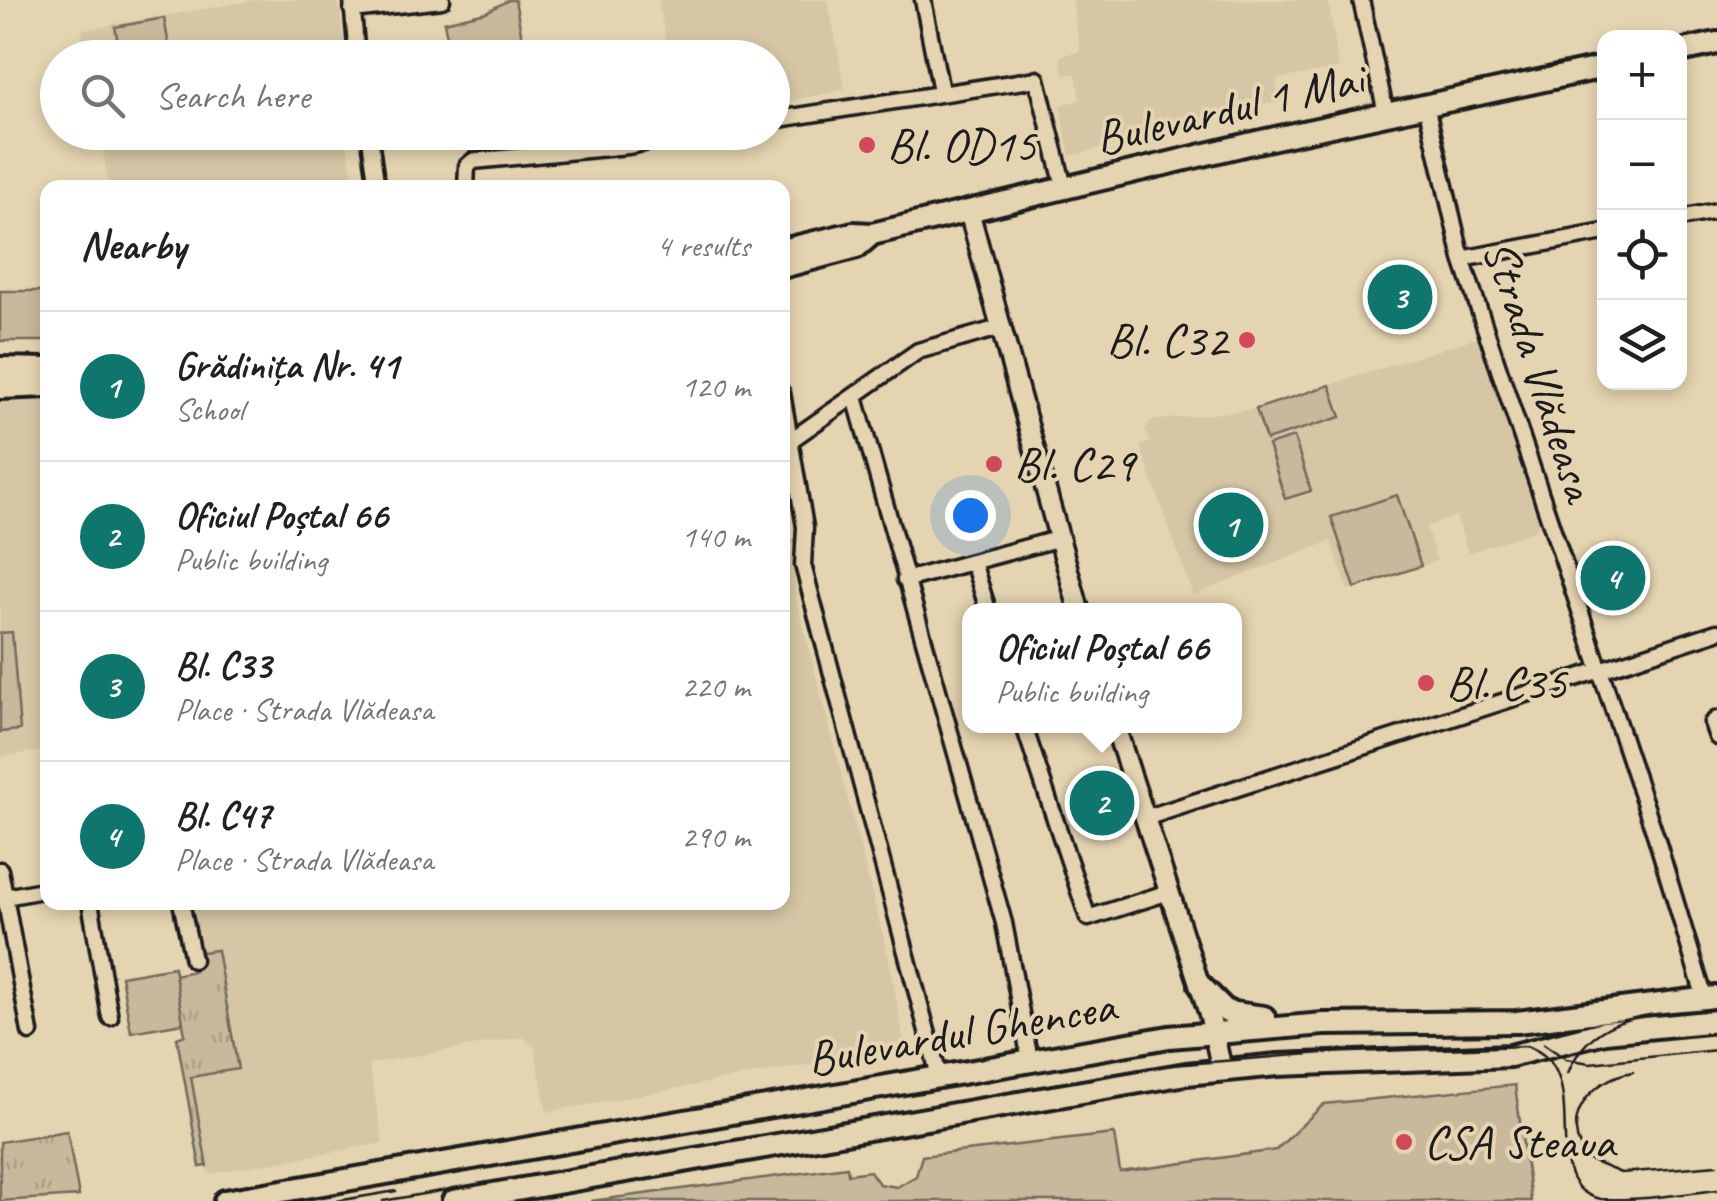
<!DOCTYPE html>
<meta charset="utf-8">
<style>
body{margin:0;font-family:Caveat,sans-serif;background:#f6f6f6;color:#202124}
.controls{position:absolute;right:30px;top:30px;display:grid;overflow:hidden;border-radius:20px;box-shadow:0 5px 15px #0003}
.controls button{width:90px;height:90px;display:grid;place-items:center;padding:0;border:0;border-bottom:2px solid #e0e0e0;background:#fff;color:#202124;font:50px sans-serif}
.you{position:absolute;left:970px;top:515px;width:35px;height:35px;margin:-25px;border:8px solid #fff;border-radius:50%;background:#1a73e8;box-shadow:0 0 0 15px #1a73e833}
.badge{display:grid;place-items:center;width:65px;height:65px;border-radius:50%;background:#0f766e;color:#fff;font-size:32px;font-weight:700}
.pin{position:absolute;translate:-50% -50%;border:5px solid #fff;box-shadow:0 2px 10px #0006}
.popup{position:absolute;left:962px;top:603px;width:280px;height:130px;box-sizing:border-box;display:grid;place-content:center;border-radius:20px;background:#fff;filter:drop-shadow(0 2px 8px #0005);font-size:32px;white-space:nowrap;color:#757577}
.popup b{font-size:38px;color:#202124}
.popup::after{content:'';position:absolute;left:50%;top:100%;margin-left:-20px;border:20px solid transparent;border-top-color:#fff}
.list{margin:0;padding:0;list-style:none}
h2{display:flex;justify-content:space-between;align-items:center;height:130px;margin:0;padding:0 40px;font-size:42px}
h2 small{font-size:32px;font-weight:400;color:#757577}
.list li{display:grid;grid-template-columns:65px 1fr auto;gap:30px;align-items:center;box-sizing:border-box;height:150px;padding:0 40px;border-top:2px solid #e0e0e0}
.list b{display:block;font-size:38px;white-space:nowrap}
.list p{margin:0;font-size:32px;white-space:nowrap;color:#757577}
.list em{font-size:32px;font-style:normal;color:#757577}
.icon{flex:none;width:55px;height:55px;fill:none;stroke:currentColor;stroke-width:2;stroke-linecap:round;stroke-linejoin:round}
.map{position:relative;flex:none;width:1717px;height:1201px;overflow:hidden}
.search{position:absolute;background:#fff;box-shadow:0 5px 15px #0003;left:40px;top:40px;width:750px;height:110px;display:flex;align-items:center;gap:25px;box-sizing:border-box;padding:0 35px;border-radius:55px;color:#757577;font-size:38px}
.panel{position:absolute;background:#fff;box-shadow:0 5px 15px #0003;left:40px;top:180px;width:750px;height:730px;border-radius:20px}
.map>svg:first-child{display:block}
.built{fill:#d6c6a6}
.grass{fill:url(#grass-tufts);stroke:#726a5c;stroke-width:2.5}
.green{fill:#c8b99c;stroke:#726a5c;stroke-width:2.5}
.lines{fill:none;stroke-linecap:round;stroke-linejoin:round}
.minor-casing{stroke:#1c1c1c;stroke-width:21}
.tertiary-casing{stroke:#1c1c1c;stroke-width:25}
.secondary-casing{stroke:#1c1c1c;stroke-width:28}
.minor{stroke:#e5d4b1;stroke-width:14}
.tertiary{stroke:#e5d4b1;stroke-width:18}
.secondary{stroke:#e5d4b1;stroke-width:20}
.tram{stroke:#1c1c1c;stroke-width:2.5}
.poi-dot{fill:#d1495b;stroke:#e5d4b1;stroke-width:4}
.labels{text-anchor:middle;dominant-baseline:central;stroke-width:8;stroke-linejoin:round;paint-order:stroke}
.street-label{font-size:48px;fill:#1c1c1c;stroke:#e5d4b1}
.poi-label{font-size:48px;fill:#1c1c1c;stroke:#e5d4b1;text-anchor:start}
</style>
<div class="map">
<svg width="1717" height="1201" viewBox="0 0 1717 1201">
<defs>
<pattern id="grass-tufts" width="24" height="20" patternUnits="userSpaceOnUse" patternTransform="scale(2.5)"><rect width="24" height="20" fill="#c8b99c"/><path d="M3 7l-1-3M5 7V3M7 7l1-3M15 17l-1-3M17 17v-4M19 17l1-3" fill="none" stroke="#ab9e86"/></pattern>
</defs>
<rect width="100%" height="100%" fill="#e5d4b1"/>
<filter id="ink" filterUnits="userSpaceOnUse"><feTurbulence type="fractalNoise" baseFrequency=".01" numOctaves="2"/><feDisplacementMap in="SourceGraphic" scale="20" xChannelSelector="R" yChannelSelector="G"/><feConvolveMatrix kernelMatrix="1 2 1 2 8 2 1 2 1" color-interpolation-filters="sRGB"/></filter>
<g filter="url(#ink)">
<path class="built" d="M255 0H338L346 57H87L82 30Z
M658 0H828L845 90 773 104 772 58 669 57Z
M1072 0H1328L1339 69 1276 79 1280 102 1210 113V122L1070 156 1060 105 1080 100 1076 73 1063 75 1060 56 1080 51Z
M100 133H345L355 187H109Z
M1478 337 1539 524 1534 531 1468 553 1456 516 1426 527 1437 561 1348 590 1331 541 1193 595 1140 446 1150 442 1145 429 1150 421 1256 409Z
M0 359H48L47 750 0 757Z
M790 542 797 602 889 959 905 1047 547 1112 534 1046 522 1037 369 1064 383 1143 208 1174 191 1077 238 1068 218 950 202 952 192 903 782 902V543Z"/>
<path class="grass" d="M217 950 238 1069 191 1077 207 1166 200 1167 177 1038 185 1035 174 975 195 971 202 952Z
M67 1131 79 1196 0 1201V1142Z"/>
<path class="green" d="M509 0H515L522 38 450 53 444 22 486 12Z
M164 18 171 57H121L115 27Z
M0 291H47V341H0Z
M1330 385 1341 417 1266 440 1256 409Z
M1294 437 1311 491 1285 499 1268 445Z
M1397 495 1421 566 1355 588 1331 517Z
M12 632 20 730 0 732V633Z
M174 967 183 1023 131 1032 121 976Z
M1515 1085 1531 1201H591L847 1167 848 1174 870 1171 879 1184 897 1187 916 1176 922 1156 1114 1134 1120 1172 1276 1150 1324 1104Z"/>
<g class="lines">
<defs>
<path id="minor" d="M352 0 357 58
M923 0 941 91
M1361 0 1386 113
M352 10 442 0
M1426 105 1462 259 1656 837 1705 999
M772 120 1037 79 1064 187
M369 132 377 188
M466 188 467 166 473 161 628 146 704 132
M1680 218 1717 211
M1462 259 1604 232
M782 393 805 527 803 565 939 1076
M855 397 1004 923 1030 1060
M791 440 918 351 999 328
M973 562 988 610
M905 580 1057 539
M1717 719 1712 723 1717 737
M1024 726 1088 918 1169 892
M1145 818 1717 632
M0 870 30 1032
M0 898 48 889
M90 902 110 1017
M181 902 193 960"/>
<path id="tertiary" d="M969 211 1079 610
M1115 726 1210 1017 1222 1070"/>
<path id="secondary" d="M1680 51 1717 43
M782 250 853 233 872 234 1257 142 1604 67
M782 267 857 247 872 234
M0 368 48 369
M0 388 48 386
M1200 985 1227 1012 1264 1017
M225 1201 1169 1037 1324 1024 1517 1022 1717 997
M453 1201 1186 1074 1278 1065 1510 1056 1605 1032 1717 1021"/>
</defs>
<use href="#minor" class="minor-casing"/>
<use href="#tertiary" class="tertiary-casing"/>
<use href="#secondary" class="secondary-casing"/>
<use href="#minor" class="minor"/>
<use href="#tertiary" class="tertiary"/>
<use href="#secondary" class="secondary"/>
<path class="tram" d="M1544 1044 1566 1059 1590 1063 1717 1050
M1633 1072C1591 1078 1556 1121 1589 1160L1621 1173 1717 1165
M1568 1073C1593 1009 1659 1015 1717 1008
M337 1201 396 1191
M383 1201 1160 1066 1323 1053 1526 1046C1599 1068 1531 1186 1601 1199 1637 1201 1680 1194 1717 1190"/>
</g>
</g>
<g class="poi-dot">
<circle cx="867" cy="145" r="10"/>
<circle cx="1247" cy="340" r="10"/>
<circle cx="994" cy="464" r="10"/>
<circle cx="1426" cy="683" r="10"/>
<circle cx="1404" cy="1142" r="10"/>
</g>
<g class="labels">
<g class="street-label">
<text transform="translate(1229 108) rotate(-13)">Bulevardul 1 Mai</text>
<text transform="translate(1540 370) rotate(72)">Strada Vlădeasa</text>
<text transform="translate(961 1032) rotate(-10)">Bulevardul Ghencea</text>
</g>
<g class="poi-label">
<text x="887" y="145">Bl. OD15</text>
<text x="1227" y="340" text-anchor="end">Bl. C32</text>
<text x="1014" y="464">Bl. C29</text>
<text x="1446" y="683">Bl. C35</text>
<text x="1424" y="1142">CSA Steaua</text>
</g>
</g>
</svg>
<div class="controls">
<button>+</button>
<button>−</button>
<button><svg class="icon" aria-label="locate" viewBox="0 0 24 24"><circle cx="12" cy="12" r="6"/><path d="M12 2v4M12 18v4M2 12h4M18 12h4"/></svg></button>
<button><svg class="icon" aria-label="layers" viewBox="0 0 24 24"><path d="M12 4l9 5-9 5-9-5zM3 14l9 5 9-5"/></svg></button>
</div>
<div class="you"></div>
<div class="pin badge" style="left:1231px;top:525px">1</div>
<div class="pin badge" style="left:1102px;top:803px">2</div>
<div class="popup"><b>Oficiul Poștal 66</b>Public building</div>
<div class="pin badge" style="left:1400px;top:297px">3</div>
<div class="pin badge" style="left:1613px;top:578px">4</div>
<div class="search"><svg class="icon" aria-label="search" viewBox="0 0 24 24"><circle cx="10" cy="10" r="6"/><path d="M15 15l6 6"/></svg>Search here</div>
<section class="panel">
<h2>Nearby<small>4 results</small></h2>
<ul class="list">
<li><span class="badge">1</span><div><b>Grădinița Nr. 41</b><p>School</p></div><em>120 m</em></li>
<li><span class="badge">2</span><div><b>Oficiul Poștal 66</b><p>Public building</p></div><em>140 m</em></li>
<li><span class="badge">3</span><div><b>Bl. C33</b><p>Place · Strada Vlădeasa</p></div><em>220 m</em></li>
<li><span class="badge">4</span><div><b>Bl. C47</b><p>Place · Strada Vlădeasa</p></div><em>290 m</em></li>
</ul>
</section>
</div>
